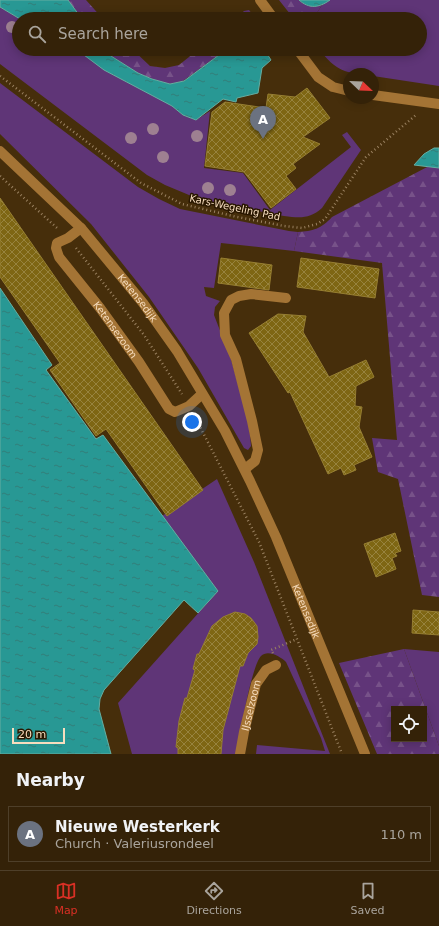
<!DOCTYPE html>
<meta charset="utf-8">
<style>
:root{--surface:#342208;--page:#3f2f16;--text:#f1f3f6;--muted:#a9a49c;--line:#4e3f29;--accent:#d93025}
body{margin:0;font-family:"DejaVu Sans",sans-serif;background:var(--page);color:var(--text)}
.controls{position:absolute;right:12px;bottom:12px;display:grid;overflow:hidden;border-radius:0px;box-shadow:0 2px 10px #0003}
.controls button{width:36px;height:36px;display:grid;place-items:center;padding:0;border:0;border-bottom:1px solid var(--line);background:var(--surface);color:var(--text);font:20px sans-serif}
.compass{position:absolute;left:343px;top:68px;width:36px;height:36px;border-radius:50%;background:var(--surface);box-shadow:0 2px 10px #0003;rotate:113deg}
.scale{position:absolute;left:12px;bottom:10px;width:53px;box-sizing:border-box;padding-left:4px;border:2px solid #f7ddbe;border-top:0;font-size:11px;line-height:14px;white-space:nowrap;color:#f7ddbe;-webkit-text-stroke:3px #291700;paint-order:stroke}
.you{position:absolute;left:192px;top:422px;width:14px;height:14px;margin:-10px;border:3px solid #fff;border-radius:50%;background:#1a73e8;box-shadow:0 0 0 6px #1a73e833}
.badge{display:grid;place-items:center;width:26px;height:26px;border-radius:50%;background:var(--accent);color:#fff;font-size:13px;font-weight:700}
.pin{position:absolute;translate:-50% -33px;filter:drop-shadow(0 1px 2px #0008)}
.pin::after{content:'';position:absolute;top:21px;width:14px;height:12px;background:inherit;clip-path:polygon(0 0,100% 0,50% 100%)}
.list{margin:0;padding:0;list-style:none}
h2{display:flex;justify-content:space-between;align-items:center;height:52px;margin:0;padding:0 16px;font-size:17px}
h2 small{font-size:13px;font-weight:400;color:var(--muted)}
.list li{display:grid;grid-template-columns:26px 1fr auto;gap:12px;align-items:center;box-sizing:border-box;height:56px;margin:0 8px 8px;padding:0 8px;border:1px solid var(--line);border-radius:0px}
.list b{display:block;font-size:15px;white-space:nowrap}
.list p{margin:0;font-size:13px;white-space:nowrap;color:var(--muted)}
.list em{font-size:13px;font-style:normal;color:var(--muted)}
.icon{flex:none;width:22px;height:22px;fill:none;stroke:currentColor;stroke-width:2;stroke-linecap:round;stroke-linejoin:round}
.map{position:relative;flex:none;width:439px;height:754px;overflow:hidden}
.search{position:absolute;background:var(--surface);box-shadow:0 2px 10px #0003;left:12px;right:12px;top:12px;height:44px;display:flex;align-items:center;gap:10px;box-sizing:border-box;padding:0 14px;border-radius:22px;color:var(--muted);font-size:15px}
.sheet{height:116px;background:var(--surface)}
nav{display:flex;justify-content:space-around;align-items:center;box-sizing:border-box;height:56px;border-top:1px solid var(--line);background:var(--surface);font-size:11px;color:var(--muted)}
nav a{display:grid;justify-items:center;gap:2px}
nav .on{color:var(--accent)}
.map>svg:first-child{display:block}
</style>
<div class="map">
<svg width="439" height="754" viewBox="0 0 439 754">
<defs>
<pattern id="forest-firs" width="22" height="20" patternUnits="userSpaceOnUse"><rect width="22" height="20" fill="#5f3577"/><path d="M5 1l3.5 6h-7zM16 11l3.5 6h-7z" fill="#775289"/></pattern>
<pattern id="water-ripples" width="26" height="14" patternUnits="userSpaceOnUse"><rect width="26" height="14" fill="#289894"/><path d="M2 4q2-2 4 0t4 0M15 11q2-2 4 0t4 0" fill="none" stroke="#327e79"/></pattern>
<pattern id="building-cross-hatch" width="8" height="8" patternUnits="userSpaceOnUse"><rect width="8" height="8" fill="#7e6613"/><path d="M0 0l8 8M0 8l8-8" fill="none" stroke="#97833e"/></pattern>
</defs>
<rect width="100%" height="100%" fill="#462e0b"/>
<!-- green -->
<path fill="#5f3577" d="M330,0H439V86L373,76V74C345,74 336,71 319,49H420V19H313L322,5Z
M0,7L20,19H19V49H76L172,106L183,115L196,120L210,111L204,168L243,173L270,210L351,147L342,135L347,132L361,150L322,208C310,219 300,218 284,216L201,200L165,185L147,175L0,64Z
M0,83L138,187L159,199L180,209L289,231L298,232L294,251L221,243L214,288L204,287L206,296L220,301L215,307L214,315L231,359L249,424L251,446L248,450L244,448L198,368L149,297L91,224L0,134Z
M217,479L254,562L330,754H256L257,745L325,751L321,738L286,662C281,657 268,649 261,656C251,667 240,736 236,754H132L118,703L218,591L162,516Z
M404,649L439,652V746Z"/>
<!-- forest -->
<path fill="url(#forest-firs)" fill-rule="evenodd" d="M68,0H86L103,19H82Z
M279,0H299C306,6 313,8 322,5L313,19H294Z
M249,10L256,19H235L244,11Z
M105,49H132L150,66L165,68L179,65L199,49H227L183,81L170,84L152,79L138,73L111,56Z
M429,166L439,168V597L422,595L398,479L378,472L372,438L397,440L382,263L294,251L298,232C313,231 321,229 332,217Z
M404,649L439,746V754H377L339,663ZM394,709H424V739H394Z"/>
<!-- water -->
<path fill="url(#water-ripples)" stroke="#66ada1" d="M0,0H68L82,19H20L0,7Z
M299,0H330C319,8 309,9 299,0Z
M76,49H105L111,56L138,73L152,79L170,84L184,81L227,49H264L271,60L262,68L258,93L237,98L236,102L223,99L196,120L183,115L172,106L104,70Z
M434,148H439V168L414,165L424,154Z
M0,288L52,365L46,370L96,439L103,435L218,591L198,613L184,600L104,690L100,699L99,709L111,754H0Z"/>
<!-- building -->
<path fill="url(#building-cross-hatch)" stroke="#967e31" d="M307,88L330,118L303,137L320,144L293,164L296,168L286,176L296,189L271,208L244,172L205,166L212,112L225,102L266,108L268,94L295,97Z
M0,198L203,490L167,516L106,429L96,436L50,370L60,363L0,277Z
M221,258L272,265L269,290L218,283Z
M301,258L379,269L375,298L297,287Z
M278,314L306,316L303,332L329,377L366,360L374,377L356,386L355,406L362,407L359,427L372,457L354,465L356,470L344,475L341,468L328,474L290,392L288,393L249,333Z
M395,533L401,551L395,553L397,556L392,558L396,569L376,577L364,544Z
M413,610L439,612V635L412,633Z
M235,612L245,614L251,618L257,626L258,637L257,644L248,653L243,666H240L223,730L221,754H178V748L176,747L179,721L185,698H187L195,670L193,669L197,654H199L212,626L223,617Z"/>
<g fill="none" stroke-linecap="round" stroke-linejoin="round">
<!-- path -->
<path stroke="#9b8261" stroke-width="2.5" stroke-dasharray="1 3" stroke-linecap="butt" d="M0,76L141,183L182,204L237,217L284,226L302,228L317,224L325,219L366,157L416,115
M0,176L57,228
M76,248L144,335L182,394
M195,417L259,542L342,754
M273,653L271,650L297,639"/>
<!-- street -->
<g stroke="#a47435" stroke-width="10">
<path d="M260,0L274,19"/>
<path d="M297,49L318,77L333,87L349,91"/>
<path d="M373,95L439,104"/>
<path id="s1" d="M81,228L68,238L57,243L56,248L59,257L100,308L139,362L169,409L175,412L189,406L202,394"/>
<path d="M245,469L255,461L258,450L252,421L236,359L225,335L224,313L231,300L239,296L251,294L286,298"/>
<path id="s2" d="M240,754L244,732L256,684L266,670L276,665"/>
</g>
<!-- secondary -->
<path stroke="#a47435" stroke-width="10" id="s3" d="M0,151L81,228L143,303L177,351L225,431L250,481L276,537L365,754"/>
</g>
<!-- trees -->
<g fill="#9e8091">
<circle cx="12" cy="27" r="6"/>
<circle cx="153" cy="129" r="6"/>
<circle cx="197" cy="136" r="6"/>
<circle cx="131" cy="138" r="6"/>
<circle cx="163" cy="157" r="6"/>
<circle cx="208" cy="188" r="6"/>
<circle cx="230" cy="190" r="6"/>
</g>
<g text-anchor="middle" stroke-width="3" stroke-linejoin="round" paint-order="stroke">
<!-- street labels -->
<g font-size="10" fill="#f7ddbe" stroke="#291700">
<text transform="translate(235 207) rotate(12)" y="4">Kars-Wegeling Pad</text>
<text dy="4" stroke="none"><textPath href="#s3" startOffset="202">Ketensedijk</textPath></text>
<text dy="4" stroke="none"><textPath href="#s1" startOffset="135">Ketensezoom</textPath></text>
<text dy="4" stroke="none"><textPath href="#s3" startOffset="559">Ketensedijk</textPath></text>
<text dy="4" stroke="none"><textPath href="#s2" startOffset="50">IJsselzoom</textPath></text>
</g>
</g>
</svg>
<div class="controls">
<button><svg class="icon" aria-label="locate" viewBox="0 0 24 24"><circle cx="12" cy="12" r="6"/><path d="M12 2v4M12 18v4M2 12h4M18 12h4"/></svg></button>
</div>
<svg class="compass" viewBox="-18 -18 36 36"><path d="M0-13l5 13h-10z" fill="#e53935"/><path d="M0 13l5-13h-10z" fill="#a9a49c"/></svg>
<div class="scale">20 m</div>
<div class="you"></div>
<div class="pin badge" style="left:263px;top:139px;background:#6b7280">A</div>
<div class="search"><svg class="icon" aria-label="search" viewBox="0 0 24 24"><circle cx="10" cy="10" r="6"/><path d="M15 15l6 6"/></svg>Search here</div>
</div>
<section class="sheet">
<h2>Nearby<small></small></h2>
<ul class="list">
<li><span class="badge" style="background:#6b7280">A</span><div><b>Nieuwe Westerkerk</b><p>Church · Valeriusrondeel</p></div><em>110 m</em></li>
</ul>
</section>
<nav>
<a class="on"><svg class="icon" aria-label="map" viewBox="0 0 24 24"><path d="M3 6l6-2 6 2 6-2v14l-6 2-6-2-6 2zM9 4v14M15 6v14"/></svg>Map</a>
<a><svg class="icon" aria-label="directions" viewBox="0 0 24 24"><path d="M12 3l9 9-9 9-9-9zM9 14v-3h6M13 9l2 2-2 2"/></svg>Directions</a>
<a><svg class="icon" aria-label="saved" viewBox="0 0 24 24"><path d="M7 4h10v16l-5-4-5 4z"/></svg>Saved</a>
</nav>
